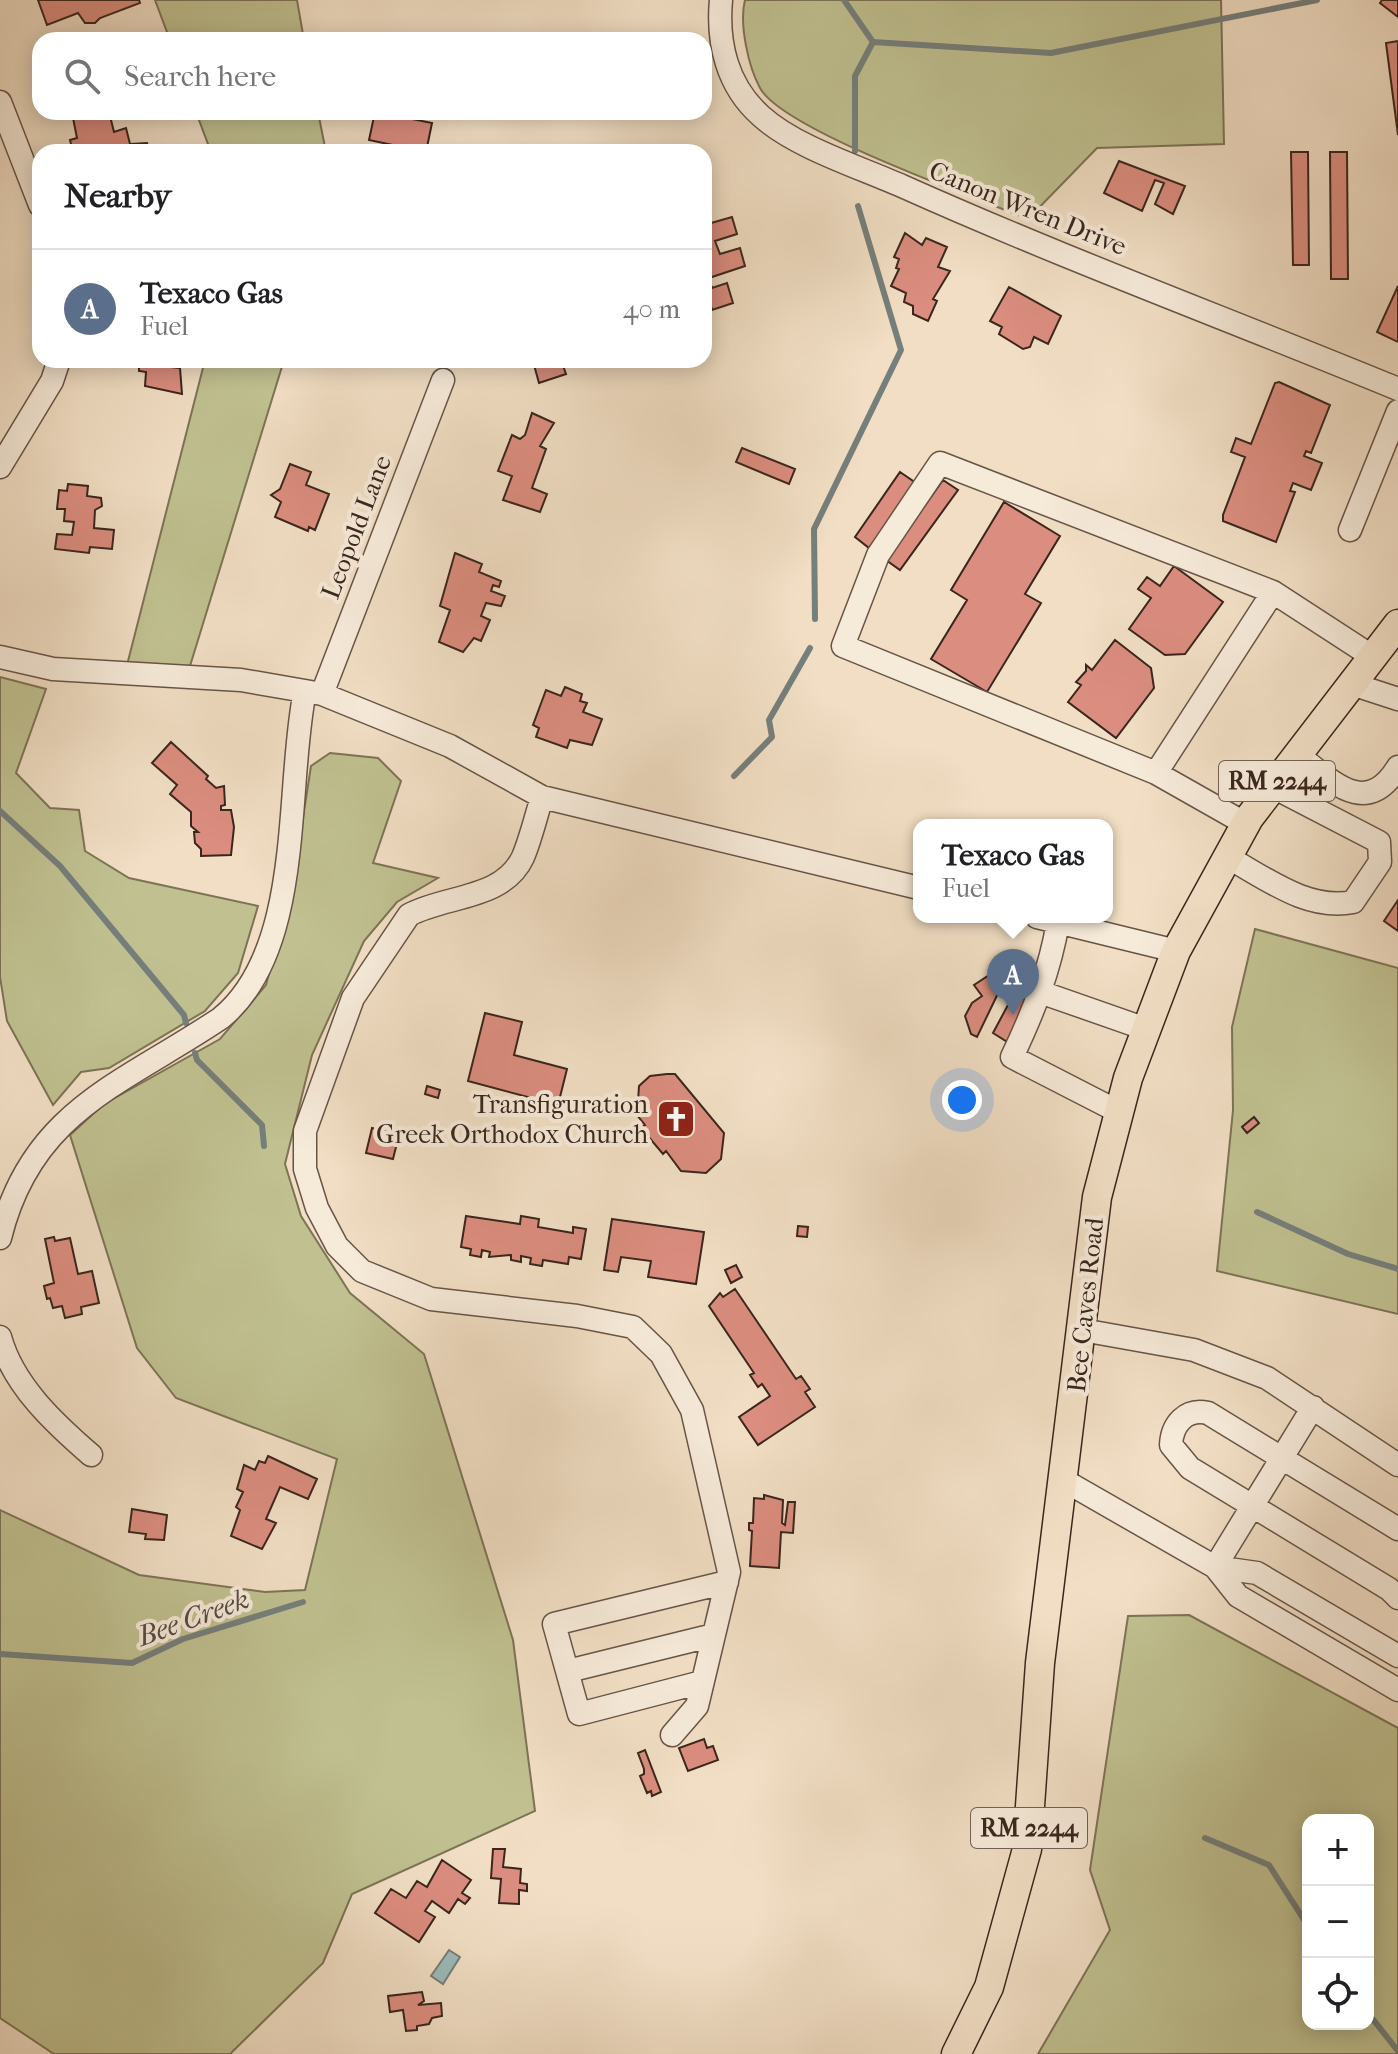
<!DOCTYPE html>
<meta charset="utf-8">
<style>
:root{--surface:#fff;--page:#f6f6f6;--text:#202124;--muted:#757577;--line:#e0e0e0;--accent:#7c3aed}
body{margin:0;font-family:"IM FELL French Canon",serif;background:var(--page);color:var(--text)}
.controls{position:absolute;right:24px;bottom:24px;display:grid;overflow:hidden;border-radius:16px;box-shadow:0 4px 20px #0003}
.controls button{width:72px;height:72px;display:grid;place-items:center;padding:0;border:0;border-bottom:2px solid var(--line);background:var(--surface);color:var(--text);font:40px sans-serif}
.you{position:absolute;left:962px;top:1100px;width:28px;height:28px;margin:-20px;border:6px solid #fff;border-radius:50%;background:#1a73e8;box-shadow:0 0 0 12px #1a73e833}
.badge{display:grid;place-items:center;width:52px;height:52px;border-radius:50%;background:var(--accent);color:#fff;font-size:26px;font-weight:700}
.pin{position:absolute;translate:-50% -66px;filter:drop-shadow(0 2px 4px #0008)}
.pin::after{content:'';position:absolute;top:42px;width:28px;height:24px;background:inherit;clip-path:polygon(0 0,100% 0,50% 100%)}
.popup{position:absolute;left:913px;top:819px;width:200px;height:104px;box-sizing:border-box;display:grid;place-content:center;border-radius:16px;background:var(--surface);filter:drop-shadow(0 2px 6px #0005);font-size:26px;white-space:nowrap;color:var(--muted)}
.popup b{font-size:30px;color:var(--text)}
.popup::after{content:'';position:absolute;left:50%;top:100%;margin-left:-16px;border:16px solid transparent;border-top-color:var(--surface)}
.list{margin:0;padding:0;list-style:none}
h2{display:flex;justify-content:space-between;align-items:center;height:104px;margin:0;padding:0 32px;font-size:34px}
h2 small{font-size:26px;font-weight:400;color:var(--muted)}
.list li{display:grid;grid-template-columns:52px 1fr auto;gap:24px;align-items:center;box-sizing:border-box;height:120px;padding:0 32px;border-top:2px solid var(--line)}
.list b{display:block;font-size:30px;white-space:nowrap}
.list p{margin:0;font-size:26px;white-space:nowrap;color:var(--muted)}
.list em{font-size:26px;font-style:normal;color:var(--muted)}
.icon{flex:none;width:44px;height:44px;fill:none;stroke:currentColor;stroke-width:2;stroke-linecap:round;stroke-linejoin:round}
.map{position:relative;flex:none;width:1398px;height:2054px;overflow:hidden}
.search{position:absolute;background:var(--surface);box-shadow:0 4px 20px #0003;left:32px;top:32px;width:680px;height:88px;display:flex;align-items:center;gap:20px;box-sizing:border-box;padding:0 28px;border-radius:24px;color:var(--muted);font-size:30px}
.panel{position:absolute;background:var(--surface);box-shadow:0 4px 20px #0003;left:32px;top:144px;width:680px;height:224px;border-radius:24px}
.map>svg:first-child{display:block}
</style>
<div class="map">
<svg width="1398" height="2054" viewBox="0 0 1398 2054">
<rect width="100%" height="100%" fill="#f1dec4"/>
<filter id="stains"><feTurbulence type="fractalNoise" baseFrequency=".0025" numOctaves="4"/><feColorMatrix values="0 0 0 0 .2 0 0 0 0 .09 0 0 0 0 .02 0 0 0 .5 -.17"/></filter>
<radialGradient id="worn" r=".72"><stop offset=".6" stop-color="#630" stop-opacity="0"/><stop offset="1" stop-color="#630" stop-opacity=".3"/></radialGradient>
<!-- green -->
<path fill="#c0c090" stroke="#7d7356" stroke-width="2" fill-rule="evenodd" d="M155,0H297L304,40H170Z
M745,0H1221L1224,144L1097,148L1028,219C977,198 783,130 760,88C748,66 739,23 745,0Z
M196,112H318L326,152H211Z
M205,360H284L190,666L127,665Z
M0,677L46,689L16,773L50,808L79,810L85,851L129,878L258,906L238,973L205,1011L109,1068L81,1072L53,1105L7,1021L0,977Z
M330,753L378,758L401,781L373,863L438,878L397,902L364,941L312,1055L285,1164L301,1216L350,1293L424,1354L513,1640L535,1811L352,1894L323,1963L230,2054H54L0,2018V1510L139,1575L265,1592L305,1590L337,1459L176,1398L137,1348L70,1135L104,1104L220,1039L266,985L292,889L311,766Z
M1255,929L1398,968V1314L1217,1271L1233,1110L1232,1027Z
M1189,1615L1398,1728V2054H1038L1110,1930L1090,1870L1128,1616ZM1368,1820V2024H1308V1820Z"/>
<!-- water -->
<path fill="#9cbbba" stroke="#757f7b" stroke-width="2" d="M449,1950L460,1957L443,1984L431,1976Z"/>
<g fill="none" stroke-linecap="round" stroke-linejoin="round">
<!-- stream -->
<path stroke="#757f7b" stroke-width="6" d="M844,0L873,42L855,76V151
M873,42L1051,53L1317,0
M815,619L814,529L901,350L858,206
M734,776L772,737L769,720L810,648
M0,811L60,866L184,1015L186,1023
M195,1053L197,1060L262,1125L264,1146
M1257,1212L1348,1254L1398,1269
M0,1654L132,1663L183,1639L303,1602
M1205,1838L1269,1865L1308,1926
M1368,2013L1398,2051"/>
</g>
<!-- building -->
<path fill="#db8d7f" stroke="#3a261d" stroke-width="2" d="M38,0H139L140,3L100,18L95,23H85L78,13L47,25Z
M1382,0H1398V17L1380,3Z
M1398,41V135L1386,43Z
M80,112H109L114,132L126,128L130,144L147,143L149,152H73L70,140L77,138L73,118L81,116Z
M375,112H413L412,119L432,123L426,152L369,140Z
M1291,152H1308L1309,265H1293Z
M1330,152H1347L1348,279H1331Z
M1119,161L1185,186L1173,214L1155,204L1164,183L1155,180L1142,211L1104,193Z
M732,217L737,234L715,241L720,254L740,248L745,266L709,278L712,288L727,283L733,303L712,310L704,277V225Z
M905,233L922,245L926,238L947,247L938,267L950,271L933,299L937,301L928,321L913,314V306L904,302L906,293L891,286L899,269L896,268L899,259L894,257Z
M1398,286V342L1377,332Z
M1009,287L1061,316L1048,344L1034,337L1030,347L1023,349L999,334L1002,327L990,321Z
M125,360H161V366L180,368L182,394L145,386L146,372L139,371V366Z
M539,360H561L566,374L539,383L534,365L540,363Z
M1279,382L1330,405L1311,453L1306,451L1304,456L1322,463L1311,490L1293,483L1290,491L1295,492L1276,542L1223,521V515L1245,457L1231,452L1236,438L1251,444L1275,383Z
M532,413L554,423L540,446L546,449L532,488L547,494L540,512L503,500L512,476L498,471L512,435L520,439L525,435Z
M742,448L795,469L789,484L736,462Z
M290,464L311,472L306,485L329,494L315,530L309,527L308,531L275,517L281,502L271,495L280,489Z
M900,472L916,483L869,548L855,537Z
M943,480L958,490L900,570L886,560Z
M68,484L88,486L87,496L101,498L102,506L95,510L94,528L114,530L112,549L90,547L89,553L55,549L57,534L72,535L74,522L64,521L65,509H57L59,490L67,491Z
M1004,502L1060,536L1025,594L1041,603L987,692L931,659L967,600L951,590Z
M455,553L482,564L479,572L501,581L499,587L493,585L491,591L505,596L501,606L486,603L481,616L490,620L481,641L474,638L463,652L439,642L450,610L440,606Z
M1174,566L1223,602L1185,654L1165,655L1129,629L1151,598L1138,589L1147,577L1160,586Z
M1115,640L1151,668L1154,688L1116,738L1068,702L1081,685L1076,682L1086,671V665L1092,670Z
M565,687L582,694L580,701L587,703L583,712L602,719L592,745L570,740L567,748L536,737L539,728L533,725L546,690L561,696Z
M171,742L208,776L206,779L216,788L224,786L225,805L221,806V810H231L234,827L231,855L201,856V849L195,843L194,832H198L191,826V812L170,794L177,785L152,763Z
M1398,900V931L1384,921Z
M997,970L1004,981L977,1037L971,1034L965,1016L972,1003L982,996L974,985Z
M1017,988L1033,997L1009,1043L993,1033Z
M485,1013L522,1022L514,1055L567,1069L558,1105L468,1081Z
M667,1074H675L724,1133L721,1159L706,1173L681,1171L666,1151L663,1154L641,1128L645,1125L637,1115L645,1108L638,1101L639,1086L650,1076Z
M427,1086L440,1090L438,1098L425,1094Z
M1254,1117L1259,1123L1247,1133L1242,1127Z
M372,1128L399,1135L393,1159L366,1153Z
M466,1216L520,1224L521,1216L539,1219L538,1227L573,1233V1227L586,1229L581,1259L569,1257L568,1264L543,1260L542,1266L530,1264L531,1258L521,1256V1262L511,1260V1255L489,1257L490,1252L482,1250L481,1257L470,1255L471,1249L461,1247Z
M612,1219L704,1232L696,1284L648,1277L651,1261L621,1257L618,1272L604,1270Z
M798,1226L808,1227L807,1237L797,1236Z
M54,1237L55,1241L70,1238L78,1274L92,1271L99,1303L81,1307L82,1314L65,1318L62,1306L53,1308L50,1298L47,1299L44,1286L54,1283L45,1239Z
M736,1265L742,1277L731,1283L725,1270Z
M735,1289L796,1379L801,1376L810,1389L805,1392L815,1407L758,1445L739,1417L770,1396L762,1384L758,1387L750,1375L754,1373L709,1306L720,1293L723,1297Z
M268,1456L317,1479L308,1499L280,1487L266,1519L276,1523L262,1549L231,1536L240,1510L236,1507L243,1492L237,1489L244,1465L255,1470L259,1461L265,1463Z
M764,1495L783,1500L782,1523L785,1525L788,1502H795L793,1533L781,1532L779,1568L750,1566L752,1531L749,1530V1523H753L754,1498L764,1499Z
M132,1509L167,1515L164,1540L145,1539L146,1534L129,1532Z
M704,1739L707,1748L713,1746L718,1760L688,1771L679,1748Z
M645,1750L661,1792L652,1796L651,1791L647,1793L640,1776L644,1774V1769L638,1753Z
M493,1849H505L503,1867L521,1869L520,1883L527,1884V1891L519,1890V1904L499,1903L501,1879L491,1878Z
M442,1860L471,1880L462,1893L470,1898L465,1904L458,1899L449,1913L432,1901L425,1911L435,1917L419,1942L375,1913L391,1889L406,1898L417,1881L427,1887Z
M422,1992L424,2001L418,2005L441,2003L442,2016L432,2018L429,2024L417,2026V2030L406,2031L403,2010L390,2012L388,1996Z"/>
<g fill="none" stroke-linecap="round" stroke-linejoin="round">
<defs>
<path id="minor" d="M721,0C717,43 727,86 761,116C795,147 859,167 902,186C1065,259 1233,321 1398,389
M0,102L40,205
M0,467L52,381L59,360
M1350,530L1398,411
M1273,592L940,463L878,555L843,646L1156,773L1273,592L1373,657
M0,657L53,669L241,680L322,694L450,746L542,797L919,888
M1352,684L1398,699
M322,694L443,380
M1298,755C1332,781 1366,819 1398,767
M1156,773L1246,824
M542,797C536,816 531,838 523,857C503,900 446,895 409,915L353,998L305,1131V1169L317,1208L337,1246L362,1271L431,1299L577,1316L633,1327L661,1354L692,1410L729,1572L697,1706L672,1735
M1227,857C1266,878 1307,911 1353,902L1380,862L1379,842L1273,787
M1037,917L1176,951
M1058,922C1050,970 1033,1013 1012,1057L1119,1112
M1040,992L1146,1029
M0,1238C31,1110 125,1083 221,1018C305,949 285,787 305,691
M1082,1330L1194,1350L1267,1378L1398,1465
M0,1337C13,1385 54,1423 91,1455
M1065,1481L1215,1567L1238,1596L1398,1690
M1398,1529L1208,1413C1186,1408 1172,1424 1171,1445L1190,1468L1389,1589L1398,1598
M1215,1567L1257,1573L1398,1656
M1215,1567L1313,1407
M568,1671L714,1635
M702,1682L579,1714L554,1624L727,1582"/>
<path id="major" d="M956,2054L989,1987L1027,1849L1040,1663L1097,1197L1128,1078L1176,951L1249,818L1398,624"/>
</defs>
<!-- minor casing -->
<use href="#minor" stroke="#685447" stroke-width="25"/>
<!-- major casing -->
<use href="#major" stroke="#3a261d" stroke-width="31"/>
<!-- minor -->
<use href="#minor" stroke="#f6ead9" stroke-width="22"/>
<!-- major -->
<use href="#major" stroke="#f1dec4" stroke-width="28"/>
</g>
<!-- icons -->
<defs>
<symbol id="church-square" viewBox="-11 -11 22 22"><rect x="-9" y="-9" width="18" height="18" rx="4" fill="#8f2418" stroke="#f6ead9"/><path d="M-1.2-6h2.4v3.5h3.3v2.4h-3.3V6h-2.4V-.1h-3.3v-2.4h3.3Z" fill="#fff"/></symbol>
</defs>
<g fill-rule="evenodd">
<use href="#church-square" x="654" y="1097" width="44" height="44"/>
</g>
<g text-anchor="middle" stroke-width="8" stroke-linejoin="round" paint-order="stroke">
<!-- shield labels -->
<g fill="#f6ead9" stroke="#726155" stroke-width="2">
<rect x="1219" y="761" width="116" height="40" rx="6"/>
<rect x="971" y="1808" width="116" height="40" rx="6"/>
</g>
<g font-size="24" font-weight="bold" fill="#3a261d">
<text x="1277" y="789">RM 2244</text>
<text x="1029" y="1836">RM 2244</text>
</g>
<!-- street labels -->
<g font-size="26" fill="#3a261d" stroke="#f6ead9">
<text transform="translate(1028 208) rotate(22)" y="9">Canon Wren Drive</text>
<text transform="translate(356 527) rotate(-69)" y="9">Leopold Lane</text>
<text transform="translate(1085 1305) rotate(-84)" y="9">Bee Caves Road</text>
</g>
<!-- poi labels -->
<g font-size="26" fill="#3a261d" stroke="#f6ead9" text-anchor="end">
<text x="648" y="1113">Transfiguration<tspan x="648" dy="30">Greek Orthodox Church</tspan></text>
</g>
<!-- water labels -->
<g font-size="28" font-style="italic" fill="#524b44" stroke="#f6ead9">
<text transform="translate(193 1617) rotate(-20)" y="10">Bee Creek</text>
</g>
</g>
<rect width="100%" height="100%" filter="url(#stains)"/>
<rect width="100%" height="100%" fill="url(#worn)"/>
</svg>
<div class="controls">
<button>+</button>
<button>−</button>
<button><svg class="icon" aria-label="locate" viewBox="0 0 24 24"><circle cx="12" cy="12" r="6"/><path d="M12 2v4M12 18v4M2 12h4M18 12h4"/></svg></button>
</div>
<div class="you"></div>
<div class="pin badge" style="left:1013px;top:1015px;background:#5c6f8a">A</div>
<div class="popup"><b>Texaco Gas</b>Fuel</div>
<div class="search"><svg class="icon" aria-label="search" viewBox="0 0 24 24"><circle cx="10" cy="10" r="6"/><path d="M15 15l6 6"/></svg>Search here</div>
<section class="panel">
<h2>Nearby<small></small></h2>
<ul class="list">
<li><span class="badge" style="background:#5c6f8a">A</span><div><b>Texaco Gas</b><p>Fuel</p></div><em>40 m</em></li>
</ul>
</section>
</div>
